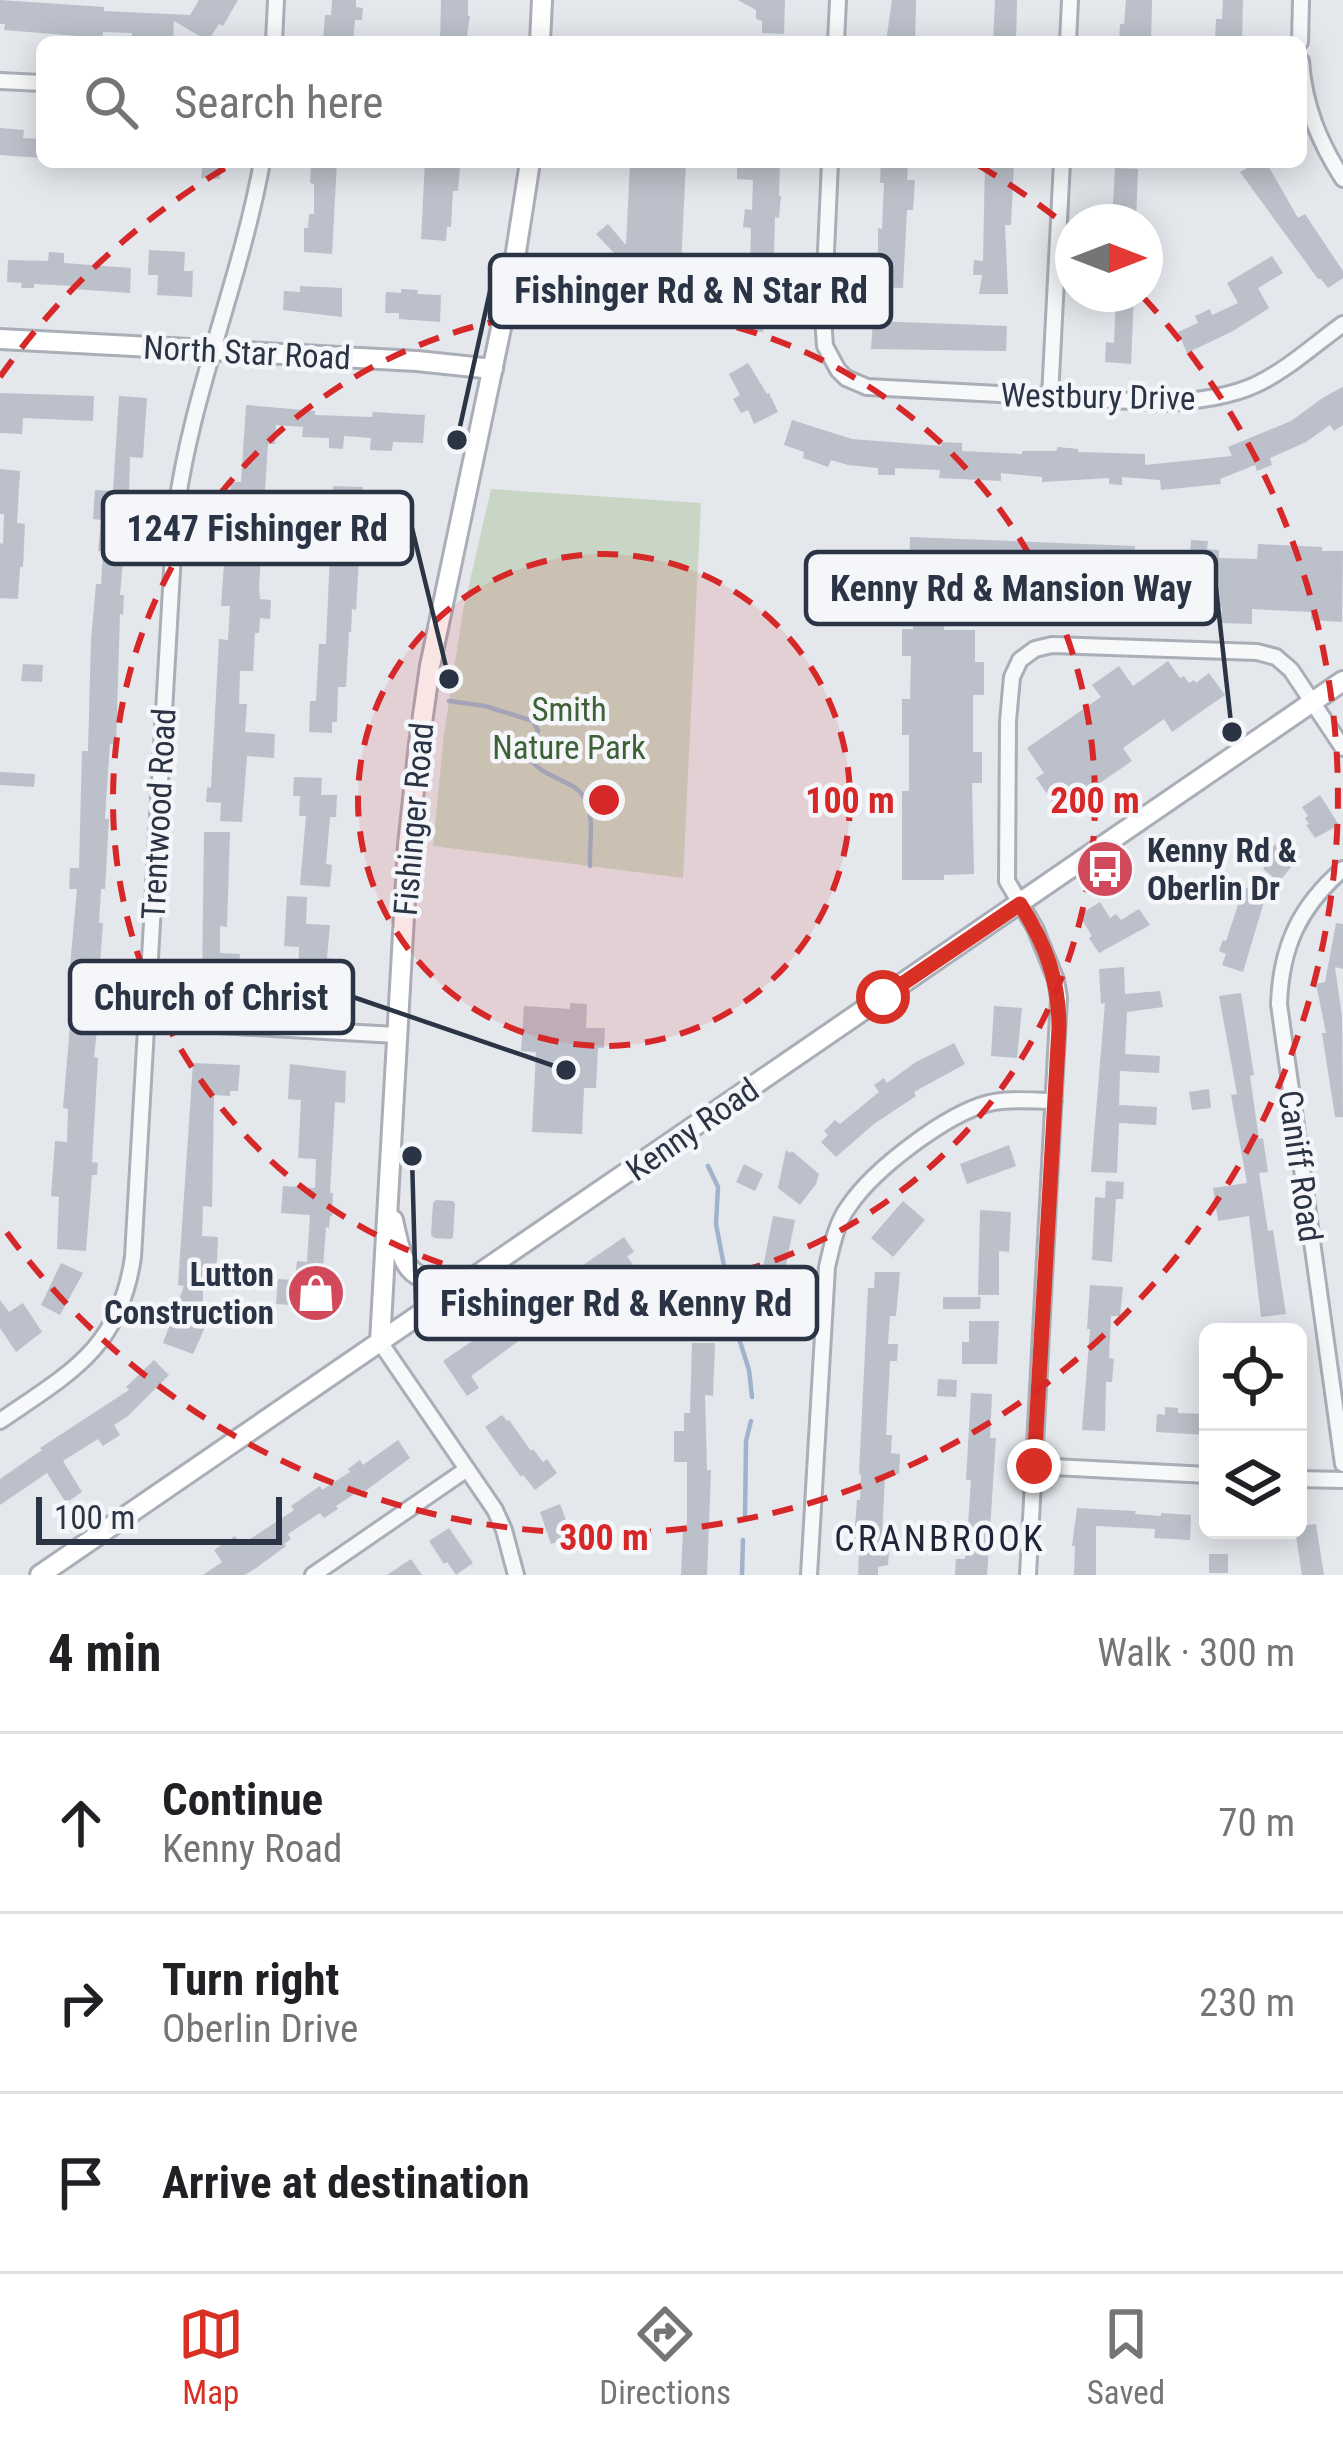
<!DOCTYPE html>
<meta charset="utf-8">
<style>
:root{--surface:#fff;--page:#f6f6f6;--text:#202124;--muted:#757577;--line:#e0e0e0;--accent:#d93025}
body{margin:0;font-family:"Roboto Condensed",sans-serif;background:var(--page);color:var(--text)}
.controls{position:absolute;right:36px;bottom:36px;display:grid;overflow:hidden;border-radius:18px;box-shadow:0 6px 30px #0003}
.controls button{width:108px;height:108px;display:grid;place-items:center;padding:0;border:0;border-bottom:3px solid var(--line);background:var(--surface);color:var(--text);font:60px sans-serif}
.compass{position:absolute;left:1055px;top:204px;width:108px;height:108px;border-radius:50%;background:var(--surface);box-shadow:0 6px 30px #0003;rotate:90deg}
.scale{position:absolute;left:36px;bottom:30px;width:246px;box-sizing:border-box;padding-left:12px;border:6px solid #2b3445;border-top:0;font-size:33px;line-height:42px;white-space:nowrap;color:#2b3445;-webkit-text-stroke:9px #f4f6f9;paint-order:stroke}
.stop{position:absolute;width:36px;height:36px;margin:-27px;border:9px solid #d93025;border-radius:50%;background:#fff}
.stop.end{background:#d93025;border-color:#fff;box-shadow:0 3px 12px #0008}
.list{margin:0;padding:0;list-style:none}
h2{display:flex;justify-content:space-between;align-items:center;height:156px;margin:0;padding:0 48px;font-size:51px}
h2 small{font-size:39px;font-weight:400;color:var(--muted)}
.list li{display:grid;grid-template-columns:78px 1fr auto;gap:36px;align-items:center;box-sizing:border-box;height:180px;padding:0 48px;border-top:3px solid var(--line)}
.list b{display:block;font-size:45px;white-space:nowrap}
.list p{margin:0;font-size:39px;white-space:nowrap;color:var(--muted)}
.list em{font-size:39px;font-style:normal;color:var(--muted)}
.icon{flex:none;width:66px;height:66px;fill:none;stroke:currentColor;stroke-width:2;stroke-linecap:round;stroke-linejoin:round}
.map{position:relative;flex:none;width:1343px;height:1575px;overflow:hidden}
.search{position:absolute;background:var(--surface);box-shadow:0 6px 30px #0003;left:36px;right:36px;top:36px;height:132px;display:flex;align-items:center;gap:30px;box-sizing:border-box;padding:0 42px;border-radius:18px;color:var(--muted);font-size:45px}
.sheet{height:696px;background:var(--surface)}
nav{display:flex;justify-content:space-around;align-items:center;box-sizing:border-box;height:168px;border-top:3px solid var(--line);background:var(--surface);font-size:33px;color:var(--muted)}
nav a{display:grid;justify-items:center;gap:6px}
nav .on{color:var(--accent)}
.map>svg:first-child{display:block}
</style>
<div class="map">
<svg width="1343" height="1575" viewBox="0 0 1343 1575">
<rect width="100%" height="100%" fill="#e4e7ec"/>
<!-- green -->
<path fill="#c9d6c5" d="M491,489L701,503L683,878L433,846L444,734L463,611Z"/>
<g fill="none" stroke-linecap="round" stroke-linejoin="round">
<!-- stream -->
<path stroke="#9fb4cc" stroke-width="4.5" d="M449,701L485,706L533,721L538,731L527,753C539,780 575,778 585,799C595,819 589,845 590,866
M708,1166L718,1187L716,1224L736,1329L749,1370L752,1397
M745,1517L746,1441L751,1421
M742,1575L743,1540"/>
</g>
<!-- building -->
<path fill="#bbc0ca" d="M0,0L104,7V11L190,15L199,0H238L223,26L219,24L208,41L174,21L173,42H144V37H132V33L103,32L102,38L4,30L5,24H0Z
M332,0H356V7L363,8L362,20H355L353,40L323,39L325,15H331Z
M441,0H468V16H470L466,42H440Z
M738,0H785L784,34L762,33V21L756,19V10Z
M892,0H916L915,42H886Z
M995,0H1017L1016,42H993Z
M1126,0H1152L1151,42H1119L1120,24H1124Z
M1223,0H1243L1242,42H1215L1216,19H1222Z
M0,128L24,130L23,138L42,139V158L0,155Z
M203,162H221L220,179L201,178Z
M337,162L332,254L304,252V228H308L309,214H314V184L310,183L311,163Z
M425,162H450V167L460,168L458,191H453L451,227H447L446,241L421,239Z
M644,162H686L678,328L620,325L616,330L590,302L578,301L579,286L615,254L596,234L608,224L626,245L630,163Z
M737,162L780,163L779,196H781L779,218L775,217L773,293H766L763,332L739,331V315L729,314L730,300L740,301L741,270L750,271L751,228L743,227L745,209L752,210L753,180L737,179Z
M881,162H908L907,180H915L913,210H907L903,288L878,287V228L882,229L884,183H880Z
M985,162L1014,164L1011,225H1005L1008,294H979L982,275H973L974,260L983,261Z
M1258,162H1266L1298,218L1305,214L1343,271V278L1328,288L1321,279H1318L1240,172Z
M1115,168L1138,169L1136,222H1112Z
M149,250L185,252L184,271H193L192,297L157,295L158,275H148Z
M49,252L64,253V263L131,268L130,293L74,289V286L34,284V288H21L22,283L7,282L8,260L48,261Z
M1272,256L1283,273L1258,288L1269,308L1233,331L1187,353L1178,332L1198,323L1195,316L1210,309L1212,315L1238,303L1227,283Z
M300,286L342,288V317L283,310L284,291L300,292Z
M401,289L418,290L417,294L441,295L440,322L399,319V313H385L386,292L401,293Z
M1116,294H1134L1131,364L1105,362L1106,342L1114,343Z
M873,321L1007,326L1006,351L871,349Z
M748,363L767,394L769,393L778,412L754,424L748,410L741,413L733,399L740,395L729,374Z
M1343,387V425L1334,431L1330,425L1306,442L1270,458L1272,465L1257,471L1255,465L1220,479L1221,484L1161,490L1160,480L1122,477V485L1109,484V478L1042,482V477L1001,473V481L939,478L940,470L895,468V475H878V468L848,465L831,460L828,467L803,458L804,452L784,445L792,420L852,439L941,446V442L962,443V451L1022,454V451H1056L1058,447L1078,449V452L1145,454V465L1232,456L1228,447L1291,421L1324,397Z
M0,393L94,396L93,421L23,418L22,434L0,433Z
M119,396L147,398L143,458L130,457L129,494H121L119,534H125L120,595H124L123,615L120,614L116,745L110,744L106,802L105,819H109L105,889H101L99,923H103L97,1004H100L94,1057L98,1058L92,1162L98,1163L97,1175H92L86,1251L57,1249L59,1197L51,1196L55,1141L67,1142L68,1109L63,1108L75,966H70L77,889H69L70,868H79L82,751H88L91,640L96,584H101L103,551H98L101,520L93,519L95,490L113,491Z
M246,405L315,411V415L372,417L373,412L425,415L423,443L393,442L392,451L370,450L371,438L344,436L343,449L329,448V438L302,437L303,427L276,425L275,444H268L259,587L260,599L271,600L270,619L260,618L259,633H255L253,671H240L239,704H247L245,732L275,734L274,758L247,756L242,822L220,821L221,803L206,802L207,787L211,788L219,639L228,640L230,606H221L226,535L241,536L243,505H230L231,482H241Z
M0,469L20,471L17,523L25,524L23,567H20L18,599L0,598V543L3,544L4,514H0Z
M333,486L363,487L362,504H357L356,540H360L356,610L352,609L351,632H349L346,687H338L337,722H332V733L309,732L310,701H316L319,644H326Z
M910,537L1135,546V551L1190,554L1191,540L1208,541L1207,549L1219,550V558L1257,559L1258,544L1322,547V551H1343L1342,622L1311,620V612L1252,609V624L1221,623L1222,607L1190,605H1184L1183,624L1151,622L1152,613L1124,611V622L1092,620L1093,609L1035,607V616L1003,615V604L945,602L944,630H975V662H984V695H973V752H982V783H972L974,874L944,875V880H902V791H909V735H902V699H910L911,656H902V629H913L915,582H909Z
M1168,661L1180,678L1184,676L1189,683L1194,680L1196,683L1209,673L1225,695L1172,732L1164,719L1123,748L1132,761L1059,811L1036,778L1044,773L1027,748L1101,697L1092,685L1119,666L1133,686Z
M23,664L43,665L42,682L21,681Z
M0,772L35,774L34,787L0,785Z
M294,777L322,778L321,795H337L336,817H330L326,864L332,865L330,887L300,885L306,816H299L300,796H293Z
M1320,795L1339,825L1315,838L1306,825L1309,824L1305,818L1308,816L1302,807Z
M204,832H230L227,927L220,926V953L240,954L239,965L262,967V985H202Z
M1264,837L1274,846L1280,839L1300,856L1279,882L1263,869L1267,863L1253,851Z
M1244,887L1266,895L1243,972L1222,965L1226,954L1219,951L1223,940L1226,941Z
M287,896L307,897L306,924L330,925L327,958L350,962L349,982L319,981V993L298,992L299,947L284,946Z
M1100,902L1110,918L1116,914L1121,920L1139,909L1150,925L1099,953L1089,938L1092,936L1079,915Z
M1336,923L1343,924V969L1335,967L1342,1016L1343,1117H1335L1322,1033H1326L1316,984L1325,982Z
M1124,967L1125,994L1160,991L1163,1007L1127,1012L1125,1054L1160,1056L1159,1073L1120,1071L1119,1105L1157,1107L1156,1125L1119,1123L1117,1173L1091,1172L1105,1003L1101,1004L1099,969Z
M1241,993L1254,1075L1250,1076L1259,1139L1263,1138L1268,1172L1259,1173L1268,1231L1273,1230L1286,1314L1261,1317L1249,1216L1218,1221L1213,1188L1247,1183L1231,1095L1237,1094L1219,996Z
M570,1003L587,1004L586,1028H605L604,1048H598L596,1088H584L582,1134L532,1132L536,1052L521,1051L524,1006L570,1009Z
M994,1006L1022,1008L1017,1058L991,1056Z
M954,1043L965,1064L914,1092L916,1096L874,1124L836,1157L821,1142L828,1135L824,1131L835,1120L840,1124L879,1092L874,1085L884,1078L887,1083L916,1062Z
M193,1063L240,1065L238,1091H230V1096L214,1095L212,1207L203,1206L202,1236L218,1237L217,1260L213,1286L203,1285V1308L212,1312L193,1354L163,1343L184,1286L178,1285Z
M290,1064L346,1071L345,1103L335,1102L330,1193H333L332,1216H330L329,1228L326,1227L323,1268H330L326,1316L306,1315L307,1306L276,1304L278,1279L295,1280L297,1261L307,1262L310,1215L281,1213L283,1186L315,1188L316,1159L298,1158L301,1100L288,1099Z
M1209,1089L1211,1108L1192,1110L1189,1092Z
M1009,1145L1016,1166L967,1184L960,1164Z
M786,1150L790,1153L792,1151L819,1174L816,1184L800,1205L778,1188Z
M744,1164L763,1174L755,1191L736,1182Z
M1106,1181L1124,1182L1123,1199H1116L1112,1262L1092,1260L1095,1197L1105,1198Z
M436,1200L453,1201L455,1204L453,1237L451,1239L434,1238L431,1235L433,1203Z
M903,1201L925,1220L893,1257L871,1238Z
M980,1210L1011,1212L1009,1252L999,1251V1295H978Z
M773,1216L795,1220L783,1280L793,1281L792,1300L787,1299L785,1326L763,1324L762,1294L755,1293L756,1277L761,1278Z
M624,1237L634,1252L627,1256L637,1271L605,1293L609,1299L591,1311L583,1298L519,1338L520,1340L471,1376L479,1388L467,1396L443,1361Z
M61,1263L83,1273L60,1315L41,1305Z
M875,1272H900L896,1316H890L888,1344H898L897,1361H890L886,1435H892L891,1453L900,1454L899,1474L885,1476L882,1535L890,1536L888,1565L878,1567V1575H858L859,1552L853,1551L857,1500H860L861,1475L859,1474L868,1288H874Z
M1090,1285L1123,1287L1120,1316H1111L1109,1358L1114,1359L1112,1382H1106L1105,1431L1082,1430L1090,1329H1087Z
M943,1297H981L980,1309H943Z
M0,1300L9,1312L23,1303L42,1332L16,1352L0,1328Z
M969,1321H999L997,1364H962V1342H969Z
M692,1343H715L713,1396L705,1395L707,1470H711L707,1575H681L683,1530H687V1462H674V1431H684V1413H690Z
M154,1360L169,1375L128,1416L114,1425L120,1435L103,1446L98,1439L63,1461L82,1492L66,1503L47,1473L0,1505V1479L42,1450L40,1448L129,1390L126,1387Z
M938,1379L957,1380L956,1397L937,1396Z
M971,1393L992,1394L990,1438H996L987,1575H955L956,1559H965L967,1541L971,1480H966Z
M1165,1407L1178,1408V1413L1208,1414V1435L1156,1432L1157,1414L1165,1415Z
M502,1415L507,1421L509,1420L531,1451L533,1449L543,1462L547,1459L557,1473L535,1490L523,1475L521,1477L485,1427Z
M398,1440L410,1458L364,1492L362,1489L336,1506L338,1509L324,1518L320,1513L288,1534L291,1539L284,1544L286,1546L256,1568L245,1575H203L222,1562L214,1550L235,1536L241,1545L294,1510L291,1506L320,1486L322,1490L350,1472L348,1469L360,1460L363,1465Z
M560,1504L572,1536L551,1544L540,1512Z
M1077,1508L1136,1511L1135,1514L1161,1516V1513L1191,1515L1190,1540L1154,1538L1155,1529L1096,1526V1575H1074L1075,1546H1072Z
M1316,1524L1324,1575H1302L1295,1530H1298V1526Z
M449,1528L473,1563L456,1575L447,1562L444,1564L429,1541Z
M1209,1554H1228V1573H1209Z
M411,1559L422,1575H387Z"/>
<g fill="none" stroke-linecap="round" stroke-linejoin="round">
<defs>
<path id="street" d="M274,42L276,0
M836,42L838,0
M1068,42L1070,0
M1300,42L1301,0
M1301,61C1304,105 1319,142 1343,179
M0,81L42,83
M830,162L823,318L825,346L838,370L846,378L867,387L1170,403C1198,400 1229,397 1255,385C1286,371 1315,344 1343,324
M1050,397L1062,162
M1343,869C1299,907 1281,947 1279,1004L1343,1464
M147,1021L396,1035
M380,1342L495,1510L504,1530L516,1575
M0,1421C70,1373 120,1348 133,1257L175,518C190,396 240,283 262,162
M1034,1466L1208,1475
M1298,1479L1343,1480
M313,1575L467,1469
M809,1575L827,1267C832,1246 836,1223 849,1206C874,1169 946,1114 989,1103C1010,1098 1033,1101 1054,1101
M1028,1575L1059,998L1056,980L1035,928L1007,881L1008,721L1012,677L1020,660L1035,649L1052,645L1257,652L1276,657L1291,670L1343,748"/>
<path id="secondary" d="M540,42L542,0
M0,339L417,361L493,369
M393,1220C405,1277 410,1281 468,1282
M380,1342L408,845L419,744L430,666L513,271L530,162
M40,1575L1343,681"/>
</defs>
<!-- street casing -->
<use href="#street" stroke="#a9aeb7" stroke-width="20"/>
<!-- secondary casing -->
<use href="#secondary" stroke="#a9aeb7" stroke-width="24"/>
<!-- street -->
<use href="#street" stroke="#f7f8fa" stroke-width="14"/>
<!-- secondary -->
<use href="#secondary" stroke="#fff" stroke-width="18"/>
</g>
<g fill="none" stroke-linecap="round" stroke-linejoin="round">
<!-- route -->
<path stroke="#d93025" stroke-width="15" d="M883,997L1020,904C1046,945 1059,980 1059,1028L1034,1466"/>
</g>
<!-- distance rings -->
<circle cx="604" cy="800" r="246" fill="#d62828" fill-opacity=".12"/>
<g fill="none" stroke="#d62828" stroke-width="6" stroke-dasharray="21 15">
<circle cx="604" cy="800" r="246"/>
<circle cx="604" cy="800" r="491"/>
<path d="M0 377A737 737 0 0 1 230 165M978 165A737 737 0 0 1 1073 231M1143 297A737 737 0 1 1 0 1223"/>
</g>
<!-- icons -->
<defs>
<symbol id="bus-disc" viewBox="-11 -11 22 22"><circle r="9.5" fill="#d1495b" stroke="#f4f6f9"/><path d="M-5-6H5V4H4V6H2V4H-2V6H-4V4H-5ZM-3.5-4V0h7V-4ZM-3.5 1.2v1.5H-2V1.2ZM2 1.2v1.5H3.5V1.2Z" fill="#fff"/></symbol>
<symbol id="shop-disc" viewBox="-11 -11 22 22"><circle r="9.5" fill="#d1495b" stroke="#f4f6f9"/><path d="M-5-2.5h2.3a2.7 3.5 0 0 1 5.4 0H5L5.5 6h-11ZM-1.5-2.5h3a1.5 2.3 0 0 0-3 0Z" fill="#fff"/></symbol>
</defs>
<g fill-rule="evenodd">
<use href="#bus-disc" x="1072" y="836" width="66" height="66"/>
<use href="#shop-disc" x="283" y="1260" width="66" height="66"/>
</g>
<g text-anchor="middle" stroke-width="9" stroke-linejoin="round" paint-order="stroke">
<!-- street labels -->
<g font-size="33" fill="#2b3445" stroke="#f4f6f9">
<text transform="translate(247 352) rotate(3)" y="12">North Star Road</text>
<text transform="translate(1098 396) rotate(1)" y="12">Westbury Drive</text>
<text transform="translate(158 814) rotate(-87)" y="12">Trentwood Road</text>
<text transform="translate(413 819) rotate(-85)" y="12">Fishinger Road</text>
<text transform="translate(692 1129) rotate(-35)" y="12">Kenny Road</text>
<text transform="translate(1301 1166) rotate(82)" y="12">Caniff Road</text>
</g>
<!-- park labels -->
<g font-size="33" fill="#3f6138" stroke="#f4f6f9">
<text x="569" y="721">Smith<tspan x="569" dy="38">Nature Park</tspan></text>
</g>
<!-- poi labels -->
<g font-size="33" font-weight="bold" fill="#2b3445" stroke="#f4f6f9" text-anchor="start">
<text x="1147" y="862">Kenny Rd &amp;<tspan x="1147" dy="38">Oberlin Dr</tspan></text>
<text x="274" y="1286" text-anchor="end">Lutton<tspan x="274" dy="38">Construction</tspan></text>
</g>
<!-- neighbourhood labels -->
<g font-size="36" letter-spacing="3" fill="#1d2536" stroke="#f4f6f9">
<text x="940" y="1551">CRANBROOK</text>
</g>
</g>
<circle cx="604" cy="800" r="18" fill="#d62828" stroke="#f4f6f9" stroke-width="6"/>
<g font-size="36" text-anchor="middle" font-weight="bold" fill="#d62828" stroke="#f4f6f9" stroke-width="9" stroke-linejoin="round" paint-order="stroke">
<text x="850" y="813">100 m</text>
<text x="1095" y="813">200 m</text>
<text x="604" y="1550">300 m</text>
</g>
<!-- callouts -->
<path fill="none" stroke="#2b3445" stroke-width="4.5" d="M457 440L490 291M449 679L412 528M1232 732L1216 588M566 1070L353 997M412 1156L416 1303"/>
<g fill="#2b3445" stroke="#f4f6f9" stroke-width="4.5">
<circle cx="457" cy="440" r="12"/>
<circle cx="449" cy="679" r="12"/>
<circle cx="1232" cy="732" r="12"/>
<circle cx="566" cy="1070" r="12"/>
<circle cx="412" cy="1156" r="12"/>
</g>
<g fill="#f4f6f9" stroke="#2b3445" stroke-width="4.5">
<rect x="490" y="255" width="401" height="72" rx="12"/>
<rect x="103" y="492" width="309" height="72" rx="12"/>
<rect x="806" y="552" width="410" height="72" rx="12"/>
<rect x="70" y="961" width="283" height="72" rx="12"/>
<rect x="416" y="1267" width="401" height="72" rx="12"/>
</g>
<g font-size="36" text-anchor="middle" font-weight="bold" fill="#2b3445">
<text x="691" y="303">Fishinger Rd &amp; N Star Rd</text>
<text x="257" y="541">1247 Fishinger Rd</text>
<text x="1011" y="601">Kenny Rd &amp; Mansion Way</text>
<text x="211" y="1010">Church of Christ</text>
<text x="616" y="1316">Fishinger Rd &amp; Kenny Rd</text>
</g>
</svg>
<div class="controls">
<button><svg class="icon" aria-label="locate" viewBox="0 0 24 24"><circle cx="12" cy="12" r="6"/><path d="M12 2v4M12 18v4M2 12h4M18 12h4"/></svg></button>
<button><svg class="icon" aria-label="layers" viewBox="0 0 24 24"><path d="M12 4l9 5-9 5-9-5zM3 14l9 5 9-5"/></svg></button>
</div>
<svg class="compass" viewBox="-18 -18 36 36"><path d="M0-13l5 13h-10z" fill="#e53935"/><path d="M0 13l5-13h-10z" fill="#757577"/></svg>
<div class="scale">100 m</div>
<div class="stop" style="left:883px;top:997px"></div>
<div class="stop end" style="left:1034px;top:1466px"></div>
<div class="search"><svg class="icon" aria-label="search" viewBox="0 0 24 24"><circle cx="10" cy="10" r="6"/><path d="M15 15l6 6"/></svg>Search here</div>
</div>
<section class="sheet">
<h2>4 min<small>Walk · 300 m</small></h2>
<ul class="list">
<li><svg class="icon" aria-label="ahead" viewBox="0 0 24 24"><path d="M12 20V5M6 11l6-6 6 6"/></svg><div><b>Continue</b><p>Kenny Road</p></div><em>70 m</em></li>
<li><svg class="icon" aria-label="right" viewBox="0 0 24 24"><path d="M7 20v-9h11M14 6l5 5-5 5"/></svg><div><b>Turn right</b><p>Oberlin Drive</p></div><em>230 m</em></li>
<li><svg class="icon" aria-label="arrive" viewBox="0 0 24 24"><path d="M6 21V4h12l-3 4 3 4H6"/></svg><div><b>Arrive at destination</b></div></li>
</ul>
</section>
<nav>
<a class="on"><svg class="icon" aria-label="map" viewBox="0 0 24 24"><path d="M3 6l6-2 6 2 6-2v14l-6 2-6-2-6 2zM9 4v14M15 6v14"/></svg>Map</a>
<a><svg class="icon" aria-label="directions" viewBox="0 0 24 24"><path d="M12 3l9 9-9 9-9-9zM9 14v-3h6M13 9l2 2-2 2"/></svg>Directions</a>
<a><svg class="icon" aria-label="saved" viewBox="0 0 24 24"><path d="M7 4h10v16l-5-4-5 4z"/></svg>Saved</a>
</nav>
